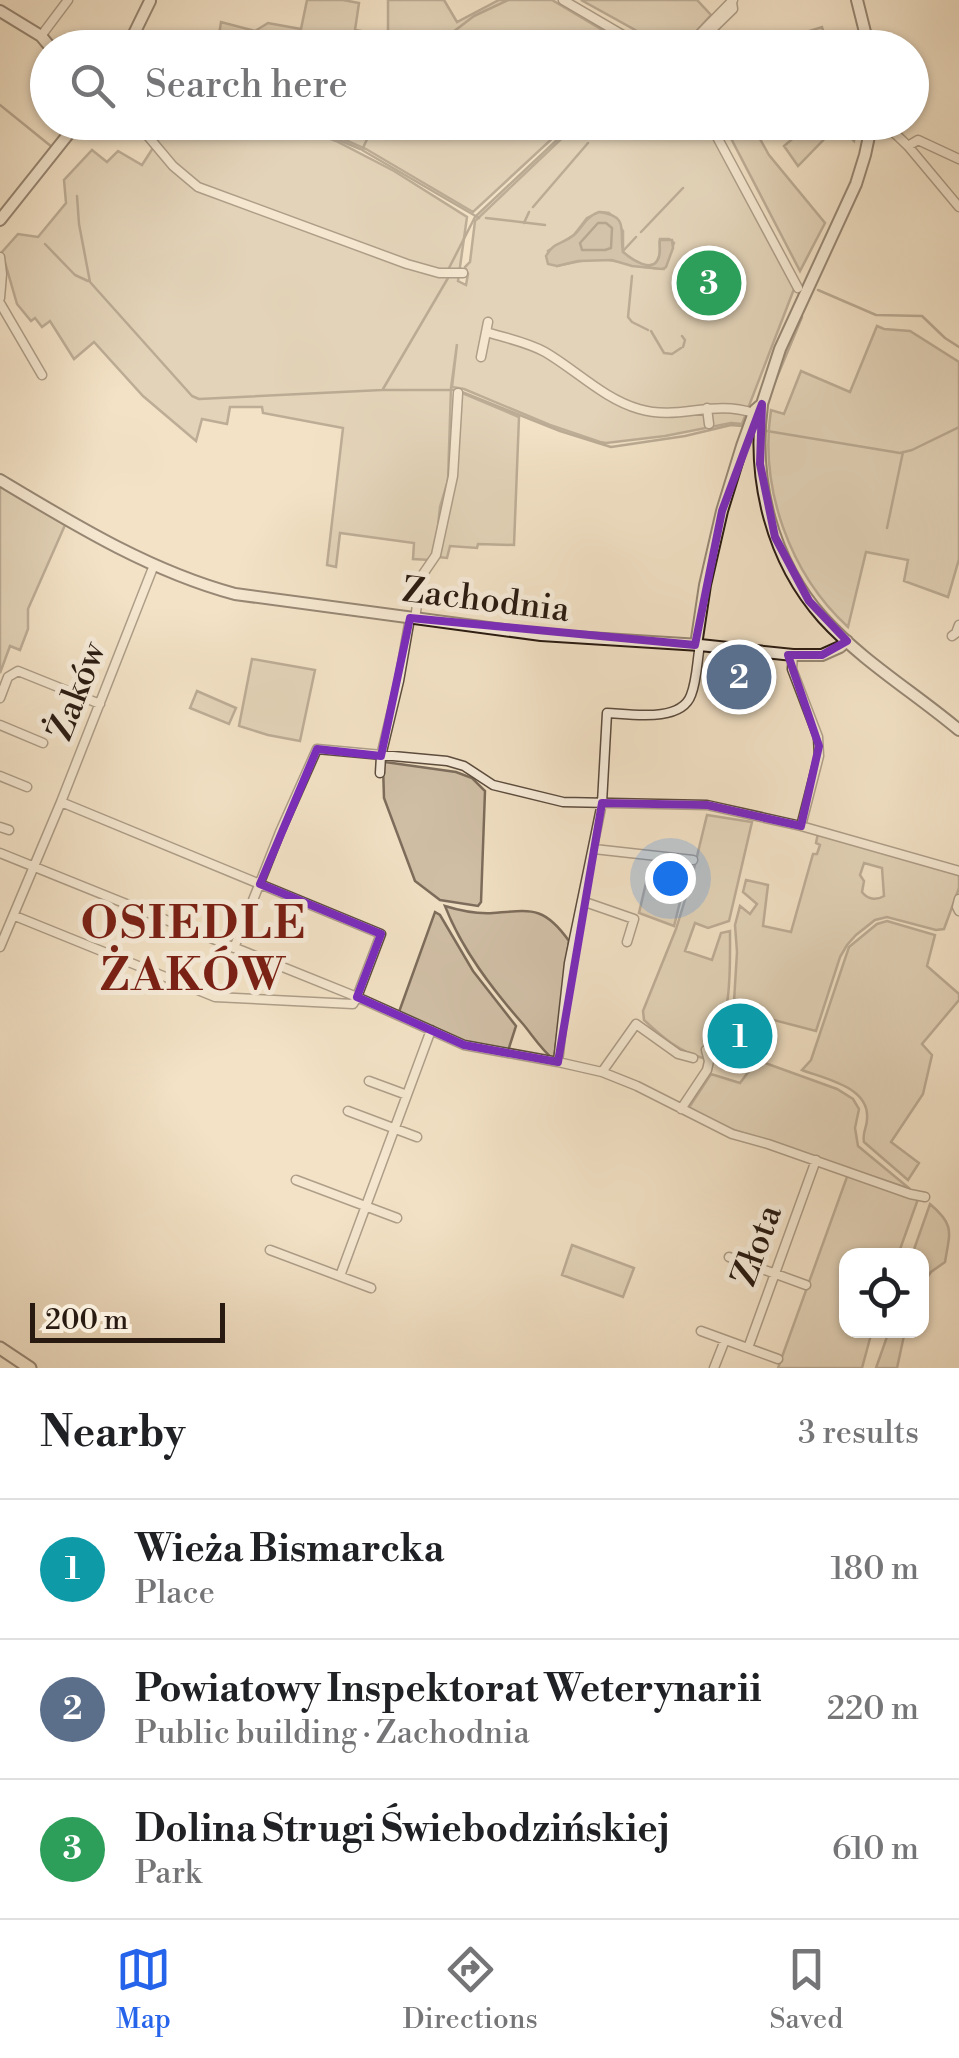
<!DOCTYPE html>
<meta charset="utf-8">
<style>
:root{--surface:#fff;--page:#f6f6f6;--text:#202124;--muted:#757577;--line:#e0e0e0;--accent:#2563eb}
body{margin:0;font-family:"Libre Bodoni",serif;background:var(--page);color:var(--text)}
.controls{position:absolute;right:30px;bottom:30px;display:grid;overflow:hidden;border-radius:20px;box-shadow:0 2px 8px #0004}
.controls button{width:90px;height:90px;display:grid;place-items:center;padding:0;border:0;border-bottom:2px solid var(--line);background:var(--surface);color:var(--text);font:50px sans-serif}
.scale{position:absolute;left:30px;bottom:25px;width:195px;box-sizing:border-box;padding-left:10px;border:5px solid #291a11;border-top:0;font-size:28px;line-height:35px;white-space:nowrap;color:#291a11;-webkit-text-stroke:8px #f7ecda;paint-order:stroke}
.you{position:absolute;left:670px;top:878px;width:35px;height:35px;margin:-25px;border:8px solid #fff;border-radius:50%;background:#1a73e8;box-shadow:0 0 0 15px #1a73e833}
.badge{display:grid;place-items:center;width:65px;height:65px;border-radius:50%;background:var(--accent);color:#fff;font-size:32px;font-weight:700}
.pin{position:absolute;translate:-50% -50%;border:5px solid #fff;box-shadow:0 2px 10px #0006}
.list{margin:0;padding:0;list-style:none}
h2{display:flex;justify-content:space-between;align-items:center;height:130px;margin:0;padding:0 40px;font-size:42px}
h2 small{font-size:32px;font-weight:400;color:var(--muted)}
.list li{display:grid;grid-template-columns:65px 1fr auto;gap:30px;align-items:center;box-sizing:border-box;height:140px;padding:0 40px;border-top:2px solid var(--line)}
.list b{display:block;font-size:38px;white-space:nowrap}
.list p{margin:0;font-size:32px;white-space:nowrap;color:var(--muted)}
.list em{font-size:32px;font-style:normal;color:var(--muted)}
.icon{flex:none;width:55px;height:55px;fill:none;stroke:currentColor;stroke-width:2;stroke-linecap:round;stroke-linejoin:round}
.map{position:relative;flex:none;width:959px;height:1368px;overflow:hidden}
.search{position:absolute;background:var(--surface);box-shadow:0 2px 8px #0004;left:30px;right:30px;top:30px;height:110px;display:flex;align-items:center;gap:25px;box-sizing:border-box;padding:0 35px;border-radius:55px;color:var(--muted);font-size:38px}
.sheet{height:550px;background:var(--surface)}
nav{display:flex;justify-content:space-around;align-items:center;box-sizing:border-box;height:140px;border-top:2px solid var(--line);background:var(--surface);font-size:28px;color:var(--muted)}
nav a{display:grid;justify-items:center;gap:5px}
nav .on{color:var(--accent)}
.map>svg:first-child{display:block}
</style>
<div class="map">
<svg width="959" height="1368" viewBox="0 0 959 1368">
<rect width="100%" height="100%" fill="#f3e2c6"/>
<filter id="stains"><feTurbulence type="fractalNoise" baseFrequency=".002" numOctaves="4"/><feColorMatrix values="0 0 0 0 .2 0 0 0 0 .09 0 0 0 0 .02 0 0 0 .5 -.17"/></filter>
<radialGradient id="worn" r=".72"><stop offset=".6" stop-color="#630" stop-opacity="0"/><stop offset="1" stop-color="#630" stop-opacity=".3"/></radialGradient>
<!-- green -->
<path fill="#d1c0a7" stroke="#7d6d5c" stroke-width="2.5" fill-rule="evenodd" d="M307,0H343L359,3L355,30L379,34L388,32V0H444L457,22L499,0H552L631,47H200L203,38L219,35L221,22L255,31L268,23L301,29Z
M581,0H697L711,15L682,47H666Z
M822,27L828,47H777L774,42Z
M706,122L794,289L742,424L731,423L665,436L606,443L600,442L550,425L464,389L452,387L457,344L451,388L448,480L440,507L436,545L430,560L413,559L414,543L340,533L336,567L327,565L343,428L263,413L262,407H230L227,424L202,419L196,441L143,396L94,342L74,359L50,321L42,327L35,318L31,321L17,304L2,252L18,234L38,237L66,203L64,180L92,150L107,162L118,151L142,165L169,123H175L204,136L211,123H289L336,141L394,171L467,217L458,281L466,285L468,274L465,267L470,262L475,221L578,123ZM600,212L609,213L623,231V252C631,259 653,276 659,256C661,251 659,245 660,239H669L674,243L664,269C647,268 632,265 615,261C597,256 575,262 557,266L548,251L574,235L587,218Z
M307,123L569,122V123L473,212L366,149Z
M723,123H751L769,155L825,223L800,271Z
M811,123L818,127L823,123H858L854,141L838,125L798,166L784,146Z
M877,326L884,329L910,331L959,362V559L948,597L904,581L908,560L866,552L848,627C790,574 759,488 771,410L784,414L801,371L850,392Z
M460,392L519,417L514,545L478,544L477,548L450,546L447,558L437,557L455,475Z
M0,485L65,525L28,609V629L20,650L10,646L0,673Z
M252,659L315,670L300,741L268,735L239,726Z
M197,691L236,708L229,724L190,708Z
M385,762L456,772L472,778L485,791L481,902L478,906L440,900L415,881L384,798L383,766Z
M707,815L752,822L729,921L708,928L695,923L685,951L712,960L721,933L730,931C730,970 732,1014 712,1049L705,1043L703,1058C679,1052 662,1037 644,1020L643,1011L676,929L692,877Z
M818,833L959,873V888L944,929L936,930L887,917L875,920L856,935L847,945L840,957L816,1031L774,1020L764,1027L768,1057L748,1051L756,1026L733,1018L737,952L735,925L740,906L750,914L757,904L743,892L746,880L768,885L763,926L791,932L813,854H817L820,845L816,843ZM864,863L882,868L884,896C876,901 867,899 862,892L864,881L860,875Z
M649,870L686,878L674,926L639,913Z
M445,906C461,911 476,914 493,913C532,910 544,906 569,941L554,1060C541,1049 533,1036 523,1024C492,989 462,950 445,906Z
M435,912L440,915L473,971L516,1026L507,1054L463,1048L399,1012Z
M887,921L935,935L927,966L959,994V1000L922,1044L932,1055L923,1094L891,1142L919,1163L908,1180L864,1142C862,1132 867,1128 867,1119C870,1087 825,1079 802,1070L811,1060L849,947L877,924Z
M718,1046L837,1089L853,1099L859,1109L855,1128L858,1146L910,1189L722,1126L688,1109L711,1074L740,1083L749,1071V1066L715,1053Z
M848,1174L918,1199L898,1255L846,1256V1330L872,1331L862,1368H778Z
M930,1204C955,1225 950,1232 945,1262L931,1272L922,1285V1256L912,1255Z
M572,1245L634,1268L623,1297L562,1275Z
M889,1331H905L897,1368H876Z"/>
<!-- water -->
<path fill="#ae9e88" stroke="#796958" stroke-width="2.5" d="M599,212C630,216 619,231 623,252C631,259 654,275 659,257C661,251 659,245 660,240H672L673,248L666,267L662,269L632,266L612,260L578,261L557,266L548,264L546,256C554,241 562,245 574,235C583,227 585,217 599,212Z"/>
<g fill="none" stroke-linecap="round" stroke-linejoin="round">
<!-- shore -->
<path stroke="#6c5c4c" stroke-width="2.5" d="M598,223H606L612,228L611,248L605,250H582L580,243Z"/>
<!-- stream -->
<path stroke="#796958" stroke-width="2.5" d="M432,48L474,16L508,0
M0,105L52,147
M297,122L360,149
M375,122L362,150L479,218
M77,196L79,224L90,282L192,396L199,399L382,390H455
M533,207L588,143
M486,218L545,225
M524,223L529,212
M641,232L683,188
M45,244L75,275L88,281
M623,251L636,237
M448,270L475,217L576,122
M632,276L628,317L632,322L648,330
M818,290L876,315L922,316L945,338L959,347
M651,331L664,353L672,354L681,348
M682,336L685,340L683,347
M775,382L802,317
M383,389L448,278
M462,392L560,431L611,447L685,436L731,425L742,426
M767,431L900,453L912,450L959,427
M887,528L903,452"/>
<defs>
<path id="street" d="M563,0L645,48
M41,36L68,0
M694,47L733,9L732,2
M686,48L733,0
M136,122L173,166L198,187L407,264L439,273H463
M709,122L798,288
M883,122L908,146L959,207
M908,146L918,140L959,159
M0,257L2,274L0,298
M0,303L42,375
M486,332C506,338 527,342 545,352C576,370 604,399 639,409C680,421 711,399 754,413
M481,357L488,322
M707,408L709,424
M415,619L421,577L436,555L453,476L458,393
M952,636L956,633L959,625
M700,645C697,661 697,680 691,695C681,723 630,714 607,713L602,803L569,963L558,1062L602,1072L637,1086L732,1134L768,1144L910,1194L925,1197
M0,698L8,677L18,671L100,704
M0,725L43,743
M380,773L381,756L399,681L410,618
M0,776L27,787
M61,802L381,934L357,997
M801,826L959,871
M0,827L9,830
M594,849L693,860
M0,853L357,997L464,1045L558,1062
M959,899L957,907L959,911
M582,901L634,919L627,942
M15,916L215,997L353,1004L357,997
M0,947L61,802L154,565
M234,948L280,832L317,749L447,761L464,766L493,785L563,802L707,805L801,826L819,756L818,737L792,669L793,655
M602,1072L636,1024L678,1054L693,1058
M369,1081L407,1095
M681,1109L707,1070L709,1061L706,1050
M348,1111L417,1137
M296,1180L397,1218
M270,1250L371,1288
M729,1257L806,1285
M340,1276L431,1030
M701,1331L778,1359
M748,1348L816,1160
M714,1368L725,1340"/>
<path id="secondary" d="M857,0L869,48
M0,11L41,36L51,48
M127,48L150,1
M0,220L78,122
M762,405C752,480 772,561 823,618C862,661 915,693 959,730
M0,480C75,525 150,571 235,594L541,635L700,645L793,655H822L840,647L847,641
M696,645L705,585L722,511L742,446L755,410L762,404L780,349L856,184L865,155L872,122"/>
<path id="primary" d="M0,1348L30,1368"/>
</defs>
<!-- street casing -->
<use href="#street" stroke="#5c4c3e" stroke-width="11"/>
<!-- secondary casing -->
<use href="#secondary" stroke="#291a11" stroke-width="14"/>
<!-- primary casing -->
<use href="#primary" stroke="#291a11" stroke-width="15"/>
<!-- street -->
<use href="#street" stroke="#f7ecda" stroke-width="8"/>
<!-- secondary -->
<use href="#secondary" stroke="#f7ecda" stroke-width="10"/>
<!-- primary -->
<use href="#primary" stroke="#f3e2c6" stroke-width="11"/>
</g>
<!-- marked area -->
<path d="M0 0H959V1368H0ZM762,404L760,464L775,537L809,601L847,641L822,655H788L819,746L801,826L707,805L602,803L558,1062L464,1045L357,997L381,934L260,884L317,749L381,756L410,618L695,645L722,511Z" fill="#f3e2c6" fill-opacity=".55" fill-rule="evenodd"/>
<path fill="none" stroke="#7b2cbf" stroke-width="8" stroke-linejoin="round" d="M762,404L760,464L775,537L809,601L847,641L822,655H788L819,746L801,826L707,805L602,803L558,1062L464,1045L357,997L381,934L260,884L317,749L381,756L410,618L695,645L722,511Z"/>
<g text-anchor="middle" stroke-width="10" stroke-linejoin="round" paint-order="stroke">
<!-- street labels -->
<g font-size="35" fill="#291a11" stroke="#f7ecda">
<text transform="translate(486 599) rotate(7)" y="12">Zachodnia</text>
<text transform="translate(76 691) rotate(-69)" y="12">Żaków</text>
<text transform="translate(756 1245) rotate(-70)" y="12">Złota</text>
</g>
<!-- district labels -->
<g font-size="45" font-weight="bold" letter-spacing="2.5" fill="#7a1f14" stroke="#f7ecda">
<text x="194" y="938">OSIEDLE<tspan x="194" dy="52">ŻAKÓW</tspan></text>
</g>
</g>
<rect width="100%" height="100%" filter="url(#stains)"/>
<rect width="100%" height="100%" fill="url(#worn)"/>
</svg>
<div class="controls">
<button><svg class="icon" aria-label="locate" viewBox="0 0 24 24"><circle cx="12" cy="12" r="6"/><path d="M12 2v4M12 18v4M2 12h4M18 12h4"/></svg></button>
</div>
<div class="scale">200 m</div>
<div class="you"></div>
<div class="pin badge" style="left:740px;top:1036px;background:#0f9aa8">1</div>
<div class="pin badge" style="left:739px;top:677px;background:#5c6f8a">2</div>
<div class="pin badge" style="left:709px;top:283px;background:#2e9e5b">3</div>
<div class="search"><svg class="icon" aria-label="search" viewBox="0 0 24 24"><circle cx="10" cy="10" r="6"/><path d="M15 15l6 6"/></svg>Search here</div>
</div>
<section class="sheet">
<h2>Nearby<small>3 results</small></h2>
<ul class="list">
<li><span class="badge" style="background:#0f9aa8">1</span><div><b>Wieża Bismarcka</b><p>Place</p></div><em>180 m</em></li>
<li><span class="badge" style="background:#5c6f8a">2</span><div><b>Powiatowy Inspektorat Weterynarii</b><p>Public building · Zachodnia</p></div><em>220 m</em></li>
<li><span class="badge" style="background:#2e9e5b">3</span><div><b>Dolina Strugi Świebodzińskiej</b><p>Park</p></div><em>610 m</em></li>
</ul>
</section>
<nav>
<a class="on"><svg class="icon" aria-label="map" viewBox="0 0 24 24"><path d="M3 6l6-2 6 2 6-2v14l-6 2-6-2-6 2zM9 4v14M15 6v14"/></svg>Map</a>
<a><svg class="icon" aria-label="directions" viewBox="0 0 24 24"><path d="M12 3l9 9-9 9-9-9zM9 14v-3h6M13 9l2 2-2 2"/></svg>Directions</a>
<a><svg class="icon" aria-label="saved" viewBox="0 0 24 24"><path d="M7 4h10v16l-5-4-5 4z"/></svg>Saved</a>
</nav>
